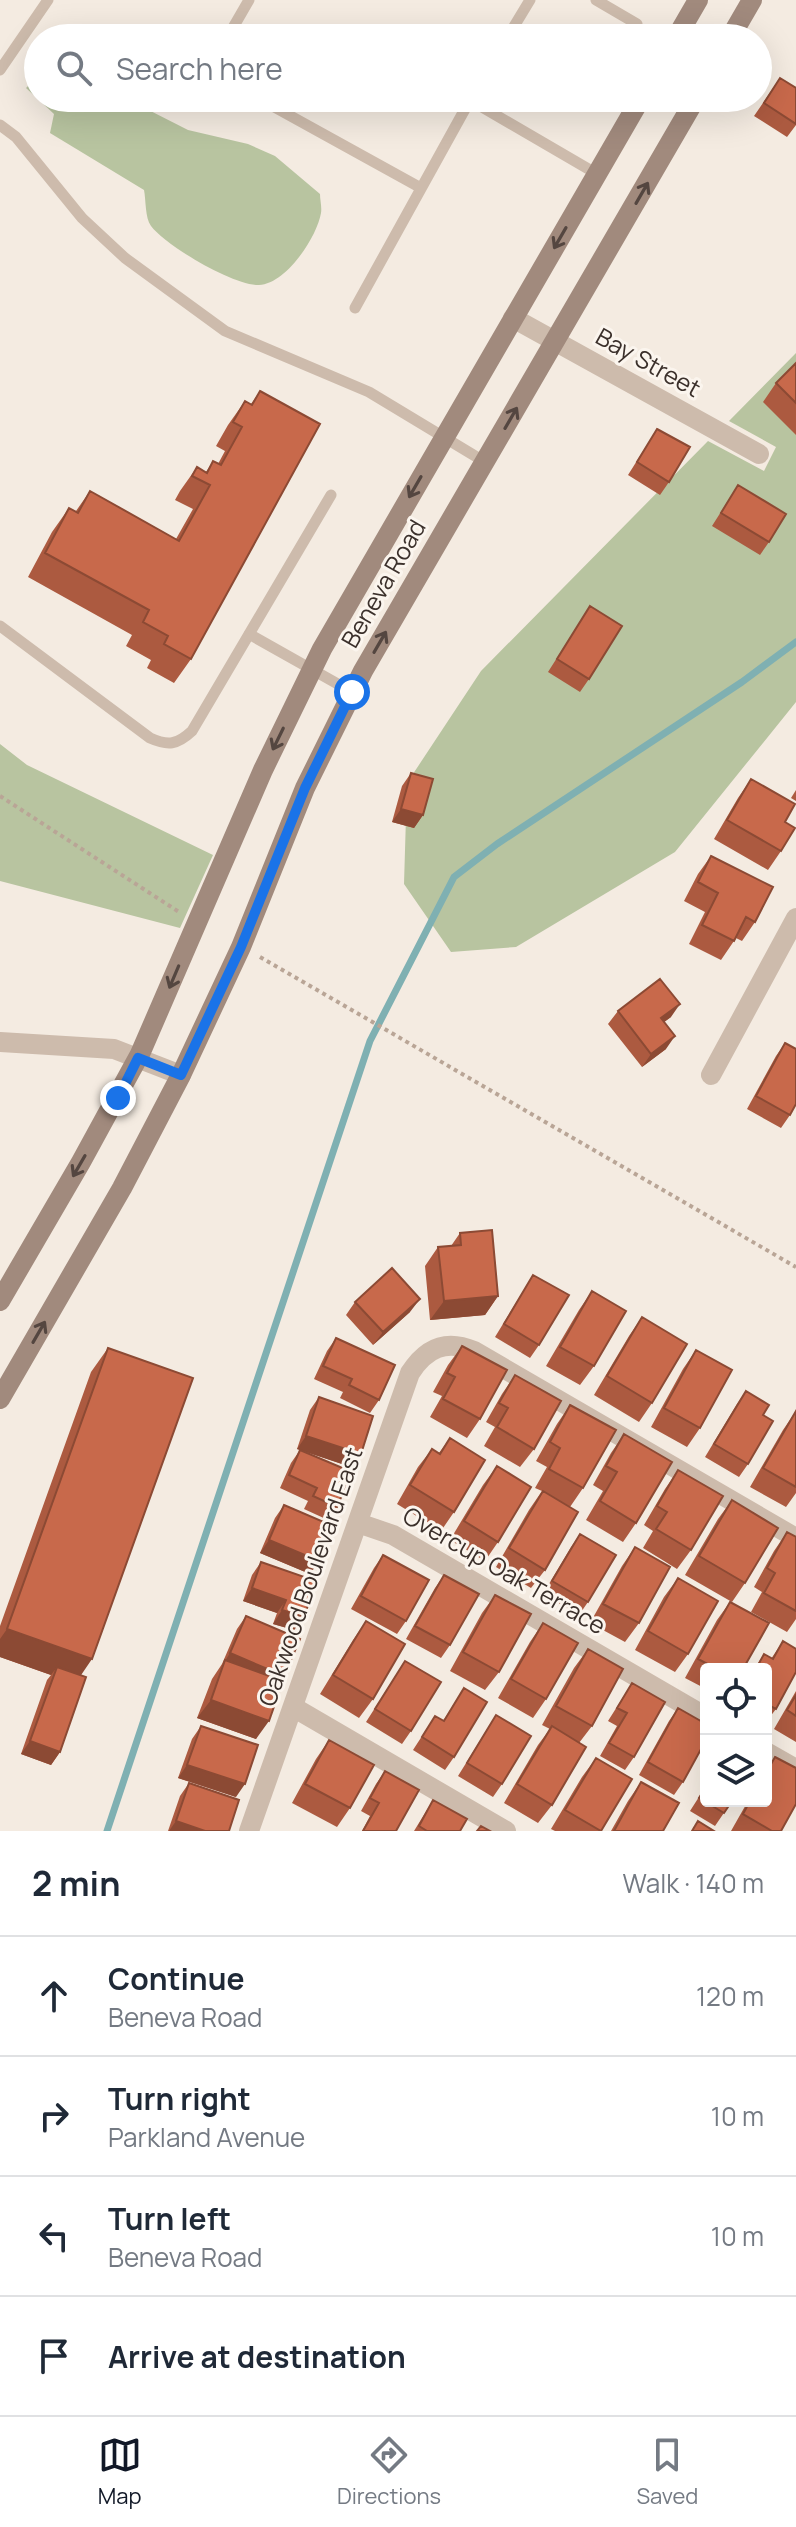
<!DOCTYPE html>
<meta charset="utf-8">
<style>
:root{--surface:#fff;--page:#f2f2f3;--text:#1f2937;--muted:#747a83;--line:#e0e1e3;--accent:#111827}
body{margin:0;font-family:Manrope,sans-serif;background:var(--page);color:var(--text)}
.controls{position:absolute;right:24px;bottom:24px;display:grid;overflow:hidden;border-radius:8px;box-shadow:0 8px 32px #0002}
.controls button{width:72px;height:72px;display:grid;place-items:center;padding:0;border:0;border-bottom:2px solid var(--line);background:var(--surface);color:var(--text);font:40px sans-serif}
.stop{position:absolute;width:24px;height:24px;margin:-18px;border:6px solid #1a73e8;border-radius:50%;background:#fff}
.stop.end{background:#1a73e8;border-color:#fff;box-shadow:0 2px 8px #0008}
.list{margin:0;padding:0;list-style:none}
h2{display:flex;justify-content:space-between;align-items:center;height:104px;margin:0;padding:0 32px;font-size:34px}
h2 small{font-size:26px;font-weight:400;color:var(--muted)}
.list li{display:grid;grid-template-columns:52px 1fr auto;gap:24px;align-items:center;box-sizing:border-box;height:120px;padding:0 32px;border-top:2px solid var(--line)}
.list b{display:block;font-size:30px;white-space:nowrap}
.list p{margin:0;font-size:26px;white-space:nowrap;color:var(--muted)}
.list em{font-size:26px;font-style:normal;color:var(--muted)}
.icon{flex:none;width:44px;height:44px;fill:none;stroke:currentColor;stroke-width:2;stroke-linecap:round;stroke-linejoin:round}
.map{position:relative;flex:none;width:796px;height:1831px;overflow:hidden}
.search{position:absolute;background:var(--surface);box-shadow:0 8px 32px #0002;left:24px;right:24px;top:24px;height:88px;display:flex;align-items:center;gap:20px;box-sizing:border-box;padding:0 28px;border-radius:44px;color:var(--muted);font-size:30px}
.sheet{height:584px;background:var(--surface)}
nav{display:flex;justify-content:space-around;align-items:center;box-sizing:border-box;height:112px;border-top:2px solid var(--line);background:var(--surface);font-size:22px;color:var(--muted)}
nav a{display:grid;justify-items:center;gap:4px}
nav .on{color:var(--accent)}
.map>svg:first-child{display:block}
</style>
<div class="map">
<svg width="796" height="1831" viewBox="0 0 796 1831">
<rect width="100%" height="100%" fill="#f4ebe1"/>
<!-- green -->
<path fill="#b8c4a0" d="M38,76V98H125L188,130L248,144L275,156L320,194C320,200 322,207 321,213C317,237 286,284 259,285C234,286 166,246 151,226C145,218 146,200 144,190L50,133L54,114L26,88Z
M796,353V702L675,852L516,947L451,952L404,884L407,783L481,671L708,441L764,471L776,447L729,421Z
M0,744L27,765L213,855L180,928L0,881Z"/>
<g fill="none" stroke-linecap="round" stroke-linejoin="round">
<!-- stream -->
<path stroke="#7fb0b2" stroke-width="7" d="M107,1831L370,1041L454,877L497,844L742,682L796,642"/>
<!-- path -->
<path stroke="#b9a596" stroke-width="4" stroke-dasharray="4 4" stroke-linecap="butt" d="M0,796L179,912
M260,957L796,1267"/>
<!-- service -->
<path stroke="#cdbbac" stroke-width="11" d="M596,0L637,24
M227,38L249,0
M507,38L530,0
M0,70L48,0
M258,98L421,188
M0,125L16,137L82,218L125,258L225,331L369,392L485,462
M355,308L470,100L597,174
M0,626L150,738C168,746 177,745 192,731L331,495
M249,634L352,692"/>
<!-- minor -->
<path stroke="#cdbbac" stroke-width="20" d="M513,318L759,454
M0,1042L114,1049L181,1075
M711,1075L796,918
M358,1523L393,1535L706,1717
M293,1707L506,1831
M766,1752L796,1769
M249,1831L410,1373C426,1348 446,1339 474,1351L796,1538"/>
<!-- secondary -->
<path stroke="#a18a7d" stroke-width="20" d="M676,38L698,0
M730,38L752,0
M0,1301L81,1162L140,1054L263,770L322,649L641,98
M0,1399L122,1188L181,1075L241,947L305,788L363,671L696,98"/>
</g>
<!-- wall -->
<path fill="#ac5a40" d="M780,78L796,125L787,137L754,116Z
M796,363V435L763,402L776,383Z
M260,391L191,659L174,683L147,668L151,660L126,646L132,635L28,577L52,532L69,508L76,511L90,491L176,539L193,509L175,500L180,491L197,467L206,472L213,461L218,464L225,451L216,446L228,425L245,401L251,404Z
M657,429L669,482L660,495L628,475Z
M738,485L769,542L760,555L712,526Z
M590,606L589,679L580,692L548,672Z
M411,773L423,815L414,828L392,822L402,786Z
M751,779L785,822L781,851L768,870L714,839L738,798Z
M796,790V801L791,798Z
M711,856L755,922L742,941L736,938L721,960L689,944L705,912L684,901L698,874Z
M618,1011L671,1017L664,1022L666,1049L642,1067L608,1024Z
M785,1043L790,1115L781,1128L747,1109L776,1056Z
M460,1233L498,1296L485,1315L430,1320L425,1266L438,1247L451,1246Z
M533,1275L539,1345L530,1358L495,1337Z
M592,1291L594,1366L580,1385L546,1366L579,1310Z
M355,1302L410,1312L373,1345L346,1315Z
M642,1317L652,1403L639,1422L594,1395L629,1336Z
M336,1338L379,1400L370,1413L340,1398L343,1392L314,1379L327,1351Z
M462,1346L480,1419L467,1438L430,1417L442,1396L433,1392L448,1365Z
M108,1348L81,1675L60,1752L51,1765L21,1754L47,1680L51,1675L0,1657V1626L91,1372Z
M696,1350L700,1428L687,1447L651,1427L683,1369Z
M515,1375L534,1449L520,1467L484,1446L495,1427L486,1422L502,1394Z
M746,1391L763,1415L748,1464L739,1477L705,1457L737,1404Z
M319,1397L361,1454L351,1467L297,1449L310,1410Z
M570,1405L583,1488L570,1507L545,1570L531,1588L496,1567L529,1510L542,1491L535,1488L547,1467L536,1461L557,1424Z
M796,1411V1493L786,1507L750,1487L783,1430Z
M624,1434L636,1523L623,1542L586,1520L603,1491L593,1485L611,1453Z
M450,1438L454,1512L441,1531L397,1504L418,1467L432,1449L439,1453Z
M300,1450L337,1507L328,1520L304,1509L308,1501L280,1488L291,1463Z
M497,1466L498,1542L485,1561L450,1540L483,1485Z
M678,1470L691,1550L677,1569L643,1548L653,1531L644,1525L665,1489Z
M732,1500L745,1583L732,1602L685,1575L718,1519Z
M284,1505L319,1561L310,1574L260,1553L275,1518Z
M787,1532L796,1537V1619L787,1632L751,1612L762,1592L754,1587L774,1551Z
M580,1534L588,1602L579,1615L543,1594L571,1547Z
M635,1547L639,1623L625,1642L590,1623L622,1566Z
M383,1555L406,1621L397,1634L351,1609L374,1568Z
M261,1562L304,1617L294,1630L273,1624L277,1613L243,1601L252,1575Z
M444,1575L450,1645L441,1658L406,1639L435,1588Z
M678,1578L688,1654L675,1672L635,1650L664,1597Z
M495,1595L499,1672L485,1690L450,1671L482,1613Z
M730,1602L743,1669H706V1689L685,1678L717,1620Z
M246,1616L281,1680L256,1739L197,1718L212,1679L222,1664L237,1629Z
M366,1621L373,1699L359,1718L320,1694L353,1640Z
M543,1623L546,1699L533,1718L498,1698L530,1642Z
M783,1641L776,1709L766,1722V1669H754L764,1654L771,1659Z
M588,1649L592,1726L579,1743L552,1805L538,1823L504,1803L538,1745L550,1729L542,1725L574,1668Z
M405,1661L411,1731L402,1744L366,1722Z
M632,1683L634,1757L625,1770L600,1756L617,1726L608,1721Z
M464,1688L454,1757L445,1770L413,1750L435,1716L443,1721Z
M796,1691V1742L774,1729Z
M678,1708L683,1782L674,1795L639,1775L669,1721Z
M496,1715L502,1784L493,1797L458,1776Z
M201,1726L236,1797L178,1778L192,1739Z
M329,1740L350,1808L337,1827L292,1803L316,1759Z
M775,1757L781,1831H731L748,1801H766V1770Z
M596,1758L601,1831H555L551,1829L582,1777Z
M706,1767V1779L700,1776Z
M385,1771L396,1831H362L370,1816L361,1811L376,1784Z
M641,1782L663,1831H611L628,1801Z
M189,1783L229,1831H168L180,1796Z
M706,1786V1801H732L715,1826L690,1811Z
M433,1800L460,1831H414Z"/>
<!-- shaded-wall -->
<path fill="#8c4a34" d="M401,809L423,815L414,828L392,822Z
M680,1004L671,1017L652,1031L661,1018Z
M675,1036L666,1049L642,1067L651,1054Z
M498,1296L485,1315L430,1320L444,1301Z
M420,1299L410,1312L373,1345L383,1332Z
M306,1436L361,1454L351,1467L297,1449Z
M269,1540L319,1561L310,1574L260,1553Z
M252,1588L286,1600L277,1613L243,1601Z
M282,1610L304,1617L294,1630L273,1624Z
M7,1629L92,1659L75,1684L57,1667L51,1675L0,1657V1639Z
M230,1653L284,1676L275,1689L225,1661Z
M211,1700L269,1721L256,1739L197,1718Z
M30,1741L60,1752L51,1765L21,1754Z
M187,1765L245,1784L236,1797L178,1778Z
M176,1821L205,1831H169Z"/>
<!-- building -->
<path fill="#c8694b" stroke="#8c4a34" stroke-width="2" d="M780,78L796,88V124L764,103Z
M796,363V403L776,383Z
M260,391L320,424L191,659L164,644L168,636L143,622L149,610L45,553L69,508L78,513L90,491L179,541L210,485L192,476L197,467L207,473L213,461L221,465L242,427L233,422L245,401L252,405Z
M657,429L690,447L669,482L637,462Z
M738,485L786,514L769,542L721,513Z
M590,606L622,626L589,679L557,659Z
M411,773L433,779L423,815L401,809Z
M751,779L795,804L785,822L795,828L781,851L727,820Z
M711,856L773,887L755,922L746,917L734,941L702,925L718,893L698,882Z
M660,979L680,1004L661,1018L675,1036L651,1054L618,1011Z
M785,1043L796,1049V1104L790,1115L756,1096Z
M492,1230L498,1296L444,1301L438,1247L461,1245L460,1233Z
M392,1268L420,1299L383,1332L355,1302Z
M533,1275L569,1295L539,1345L504,1324Z
M592,1291L626,1311L594,1366L560,1347Z
M642,1317L687,1344L652,1403L607,1376Z
M336,1338L395,1365L379,1400L349,1385L352,1379L323,1366Z
M462,1346L507,1370L480,1419L443,1399L455,1377L447,1373Z
M108,1348L193,1378L92,1659L7,1629Z
M696,1350L732,1370L700,1428L664,1408Z
M515,1375L561,1401L534,1449L497,1427L508,1408L499,1403Z
M746,1391L769,1405L763,1415L773,1421L748,1464L714,1444Z
M319,1397L373,1416L361,1454L306,1436Z
M570,1405L616,1430L583,1488L549,1469L560,1448L550,1442Z
M796,1411V1487L763,1468Z
M624,1434L672,1462L636,1523L600,1501L617,1472L606,1466Z
M450,1438L485,1460L454,1512L410,1485L432,1449L440,1454Z
M300,1450L352,1472L337,1507L313,1496L317,1488L289,1475Z
M497,1466L531,1487L498,1542L464,1521Z
M678,1470L723,1496L691,1550L656,1529L667,1512L657,1506Z
M543,1491L578,1512L545,1570L509,1548Z
M732,1500L778,1528L745,1583L699,1556Z
M284,1505L333,1526L319,1561L269,1540Z
M787,1532L796,1537V1611L764,1593L775,1573L767,1568Z
M580,1534L616,1555L588,1602L552,1581Z
M635,1547L670,1567L639,1623L603,1604Z
M383,1555L429,1580L406,1621L361,1596Z
M261,1562L316,1581L304,1617L282,1610L286,1600L252,1588Z
M444,1575L479,1594L450,1645L415,1626Z
M678,1578L718,1601L688,1654L648,1631Z
M495,1595L531,1614L499,1672L463,1652Z
M730,1602L769,1623L743,1669H717L698,1659Z
M246,1616L300,1639L284,1676L230,1653Z
M366,1621L405,1644L373,1699L333,1675Z
M543,1623L578,1643L546,1699L511,1679Z
M783,1641L796,1649V1672L776,1709L766,1704V1669H756L764,1654L773,1659Z
M588,1649L623,1669L592,1726L556,1706Z
M225,1660L283,1681L269,1721L211,1700Z
M405,1661L441,1682L411,1731L375,1709Z
M57,1667L86,1677L60,1752L30,1741Z
M632,1683L665,1702L634,1757L609,1743L627,1713L617,1708Z
M464,1688L487,1702L454,1757L422,1737L435,1716L444,1721Z
M796,1695V1716L787,1710Z
M678,1708L706,1724V1740L683,1782L648,1762Z
M496,1715L531,1736L502,1784L467,1763Z
M201,1726L258,1745L245,1784L187,1765Z
M552,1726L586,1747L552,1805L517,1784Z
M329,1740L374,1765L350,1808L305,1784Z
M775,1757L796,1768V1804L781,1831H772L743,1814L750,1801H766V1773Z
M596,1758L632,1779L601,1831L565,1810Z
M385,1771L419,1790L396,1831H363L379,1803L370,1798Z
M641,1782L679,1803L663,1831H614Z
M189,1783L239,1800L229,1831H205L176,1821Z
M706,1787V1801H732L724,1813L699,1798Z
M433,1800L467,1819L460,1831H427L419,1826Z
M698,1821L714,1831H692Z
M481,1826L490,1831H477Z"/>
<!-- one-way arrows -->
<defs><path id="oneway-shaft" d="M-6 0H5M1.5-3L5.5 0L1.5 3" fill="none" stroke-width="1.6" stroke-linecap="round" stroke-linejoin="round" transform="scale(2)"/></defs>
<g stroke="#544640">
<use href="#oneway-shaft" transform="translate(642 193) rotate(-60)"/>
<use href="#oneway-shaft" transform="translate(560 238) rotate(120)"/>
<use href="#oneway-shaft" transform="translate(511 418) rotate(-60)"/>
<use href="#oneway-shaft" transform="translate(415 487) rotate(120)"/>
<use href="#oneway-shaft" transform="translate(380 642) rotate(-60)"/>
<use href="#oneway-shaft" transform="translate(278 739) rotate(116)"/>
<use href="#oneway-shaft" transform="translate(174 977) rotate(113)"/>
<use href="#oneway-shaft" transform="translate(79 1166) rotate(120)"/>
<use href="#oneway-shaft" transform="translate(39 1332) rotate(-60)"/>
</g>
<g fill="none" stroke-linecap="round" stroke-linejoin="round">
<!-- route -->
<path stroke="#1a73e8" stroke-width="10" d="M118,1098L138,1058L181,1075L241,947L305,788L352,692"/>
</g>
<g text-anchor="middle" stroke-width="6" stroke-linejoin="round" paint-order="stroke">
<!-- street labels -->
<g font-size="24" fill="#3b302b" stroke="#fbf5ee">
<text transform="translate(648 363) rotate(29)" y="8">Bay Street</text>
<text transform="translate(384 584) rotate(-60)" y="8">Beneva Road</text>
<text transform="translate(504 1571) rotate(30)" y="8">Overcup Oak Terrace</text>
<text transform="translate(311 1577) rotate(-71)" y="8">Oakwood Boulevard East</text>
</g>
</g>
</svg>
<div class="controls">
<button><svg class="icon" aria-label="locate" viewBox="0 0 24 24"><circle cx="12" cy="12" r="6"/><path d="M12 2v4M12 18v4M2 12h4M18 12h4"/></svg></button>
<button><svg class="icon" aria-label="layers" viewBox="0 0 24 24"><path d="M12 4l9 5-9 5-9-5zM3 14l9 5 9-5"/></svg></button>
</div>
<div class="stop" style="left:352px;top:692px"></div>
<div class="stop end" style="left:118px;top:1098px"></div>
<div class="search"><svg class="icon" aria-label="search" viewBox="0 0 24 24"><circle cx="10" cy="10" r="6"/><path d="M15 15l6 6"/></svg>Search here</div>
</div>
<section class="sheet">
<h2>2 min<small>Walk · 140 m</small></h2>
<ul class="list">
<li><svg class="icon" aria-label="ahead" viewBox="0 0 24 24"><path d="M12 20V5M6 11l6-6 6 6"/></svg><div><b>Continue</b><p>Beneva Road</p></div><em>120 m</em></li>
<li><svg class="icon" aria-label="right" viewBox="0 0 24 24"><path d="M7 20v-9h11M14 6l5 5-5 5"/></svg><div><b>Turn right</b><p>Parkland Avenue</p></div><em>10 m</em></li>
<li><svg class="icon" aria-label="left" viewBox="0 0 24 24"><path d="M17 20v-9H6M10 6l-5 5 5 5"/></svg><div><b>Turn left</b><p>Beneva Road</p></div><em>10 m</em></li>
<li><svg class="icon" aria-label="arrive" viewBox="0 0 24 24"><path d="M6 21V4h12l-3 4 3 4H6"/></svg><div><b>Arrive at destination</b></div></li>
</ul>
</section>
<nav>
<a class="on"><svg class="icon" aria-label="map" viewBox="0 0 24 24"><path d="M3 6l6-2 6 2 6-2v14l-6 2-6-2-6 2zM9 4v14M15 6v14"/></svg>Map</a>
<a><svg class="icon" aria-label="directions" viewBox="0 0 24 24"><path d="M12 3l9 9-9 9-9-9zM9 14v-3h6M13 9l2 2-2 2"/></svg>Directions</a>
<a><svg class="icon" aria-label="saved" viewBox="0 0 24 24"><path d="M7 4h10v16l-5-4-5 4z"/></svg>Saved</a>
</nav>
